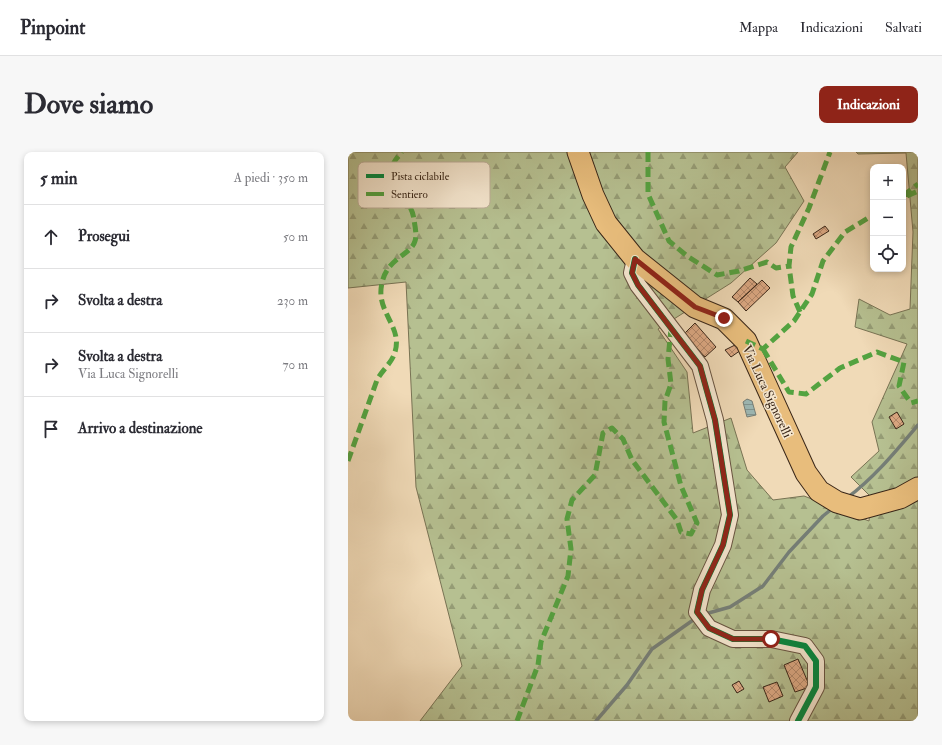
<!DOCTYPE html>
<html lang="it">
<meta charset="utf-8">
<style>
:root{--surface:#fff;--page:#f7f7f7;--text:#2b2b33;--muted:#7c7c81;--line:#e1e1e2;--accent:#8f2418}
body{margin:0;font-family:"IM FELL Double Pica",serif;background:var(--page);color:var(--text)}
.controls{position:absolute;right:12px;top:12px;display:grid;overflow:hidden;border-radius:8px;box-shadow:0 2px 6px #0003}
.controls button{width:36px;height:36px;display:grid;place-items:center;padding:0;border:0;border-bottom:1px solid var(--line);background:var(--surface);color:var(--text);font:20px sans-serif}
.stop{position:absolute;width:12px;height:12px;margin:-9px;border:3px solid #8f2418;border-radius:50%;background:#fff}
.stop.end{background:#8f2418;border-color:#fff;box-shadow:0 1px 4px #0008}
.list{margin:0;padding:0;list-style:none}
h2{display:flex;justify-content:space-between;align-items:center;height:52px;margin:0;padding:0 16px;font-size:17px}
h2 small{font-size:13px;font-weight:400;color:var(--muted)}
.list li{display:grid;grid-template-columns:26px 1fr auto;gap:12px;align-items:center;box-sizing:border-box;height:64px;padding:0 16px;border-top:1px solid var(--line)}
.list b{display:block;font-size:15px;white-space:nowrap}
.list p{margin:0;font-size:13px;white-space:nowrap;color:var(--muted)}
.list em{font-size:13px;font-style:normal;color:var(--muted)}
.icon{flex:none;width:22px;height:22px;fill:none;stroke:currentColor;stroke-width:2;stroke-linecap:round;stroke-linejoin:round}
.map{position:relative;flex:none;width:570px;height:569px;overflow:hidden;border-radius:8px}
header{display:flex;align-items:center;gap:24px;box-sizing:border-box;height:56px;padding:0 20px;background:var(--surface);border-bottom:1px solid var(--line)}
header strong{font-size:19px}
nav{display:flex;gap:22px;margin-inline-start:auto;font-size:14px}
.intro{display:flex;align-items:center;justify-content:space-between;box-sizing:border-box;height:96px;padding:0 24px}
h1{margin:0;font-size:28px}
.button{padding:10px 18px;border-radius:8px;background:var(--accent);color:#fff;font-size:14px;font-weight:700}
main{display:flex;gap:24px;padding:0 24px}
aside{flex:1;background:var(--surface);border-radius:8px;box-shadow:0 2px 6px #0003}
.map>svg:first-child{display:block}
</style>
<header>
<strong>Pinpoint</strong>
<nav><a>Mappa</a><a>Indicazioni</a><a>Salvati</a></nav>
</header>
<div class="intro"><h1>Dove siamo</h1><a class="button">Indicazioni</a></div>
<main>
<aside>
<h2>5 min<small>A piedi · 350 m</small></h2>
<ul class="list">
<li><svg class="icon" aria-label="ahead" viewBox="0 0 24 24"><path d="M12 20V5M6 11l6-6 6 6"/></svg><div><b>Prosegui</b></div><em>50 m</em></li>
<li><svg class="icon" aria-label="right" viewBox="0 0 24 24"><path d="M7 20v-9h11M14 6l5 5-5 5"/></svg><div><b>Svolta a destra</b></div><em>230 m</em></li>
<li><svg class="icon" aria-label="right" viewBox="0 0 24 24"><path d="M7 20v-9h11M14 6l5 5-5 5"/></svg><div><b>Svolta a destra</b><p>Via Luca Signorelli</p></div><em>70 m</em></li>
<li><svg class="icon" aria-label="arrive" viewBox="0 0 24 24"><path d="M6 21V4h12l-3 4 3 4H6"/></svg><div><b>Arrivo a destinazione</b></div></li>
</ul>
</aside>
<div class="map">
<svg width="570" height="569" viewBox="0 0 570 569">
<defs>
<pattern id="forest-firs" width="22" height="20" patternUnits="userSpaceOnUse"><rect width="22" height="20" fill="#b6c091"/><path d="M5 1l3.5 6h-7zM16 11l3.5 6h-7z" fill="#959c75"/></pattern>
<pattern id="water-rules" width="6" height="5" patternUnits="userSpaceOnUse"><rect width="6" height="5" fill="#9db9b6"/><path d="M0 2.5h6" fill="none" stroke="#819693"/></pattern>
<pattern id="building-cross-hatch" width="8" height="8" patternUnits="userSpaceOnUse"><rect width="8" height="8" fill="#dda984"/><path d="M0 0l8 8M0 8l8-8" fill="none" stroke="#b4896b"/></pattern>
</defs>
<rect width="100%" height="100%" fill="#f0dab7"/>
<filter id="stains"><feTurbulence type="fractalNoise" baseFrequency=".005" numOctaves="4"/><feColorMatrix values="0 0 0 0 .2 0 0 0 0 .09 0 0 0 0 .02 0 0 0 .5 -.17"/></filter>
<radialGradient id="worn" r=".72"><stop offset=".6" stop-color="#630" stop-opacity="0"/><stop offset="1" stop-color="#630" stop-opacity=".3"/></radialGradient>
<!-- forest -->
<path fill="url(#forest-firs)" stroke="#787354" d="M0,0H450L437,15L456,49L428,91L383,131L310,177L339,220L345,281L383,266L399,318L425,348L456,344L521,369L523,345L503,325L531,299L524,270L559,192L507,175L511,147L542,163L562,157L565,80L558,1L510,2L508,0H570V569H72L114,514L68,335L58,130L0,136Z"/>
<!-- water -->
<path fill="url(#water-rules)" stroke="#757e77" d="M399,247L404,249L408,263L399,265L395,250Z"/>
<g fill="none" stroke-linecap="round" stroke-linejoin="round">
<!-- stream -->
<path stroke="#757e77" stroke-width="3.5" d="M499,346C527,325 548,299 570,273
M357,462L382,455L415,434L441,400L475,364L485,356
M248,569L279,533L304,497L348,466"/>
</g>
<!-- building -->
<path fill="url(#building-cross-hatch)" stroke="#392618" d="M477,74L481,79L468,87L465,82Z
M402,126L409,132L390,150L384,145Z
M414,128L422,136L398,159L390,150Z
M347,171L368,195L357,205L336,182Z
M389,192L393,198L383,205L377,198Z
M549,260L556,272L548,277L541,265Z
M450,507L462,535L447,540L436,513Z
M391,529L396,537L389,541L384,533Z
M429,530L435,544L421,550L415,535Z"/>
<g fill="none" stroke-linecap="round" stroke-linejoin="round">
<defs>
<path id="minor" d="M287,107L284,121L290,133L352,214L367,268L382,363L375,393L354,438L349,460L361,476L385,487H423L457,494L468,509V535L450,569"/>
<path id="major" d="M230,0L245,43L258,71L287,107L347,155L376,167L398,189L458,321L471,339L489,350L512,357L552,346L570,336"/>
</defs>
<!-- minor casing -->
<use href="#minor" stroke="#675340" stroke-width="18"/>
<!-- major casing -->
<use href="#major" stroke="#392618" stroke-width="23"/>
<!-- minor -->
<use href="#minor" stroke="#f5e7d0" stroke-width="16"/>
<!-- major -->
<use href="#major" stroke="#e8bd7c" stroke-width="21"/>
<!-- quiet -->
<path stroke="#53a340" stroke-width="5" stroke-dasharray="10 5" stroke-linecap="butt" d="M300,0V42L321,89L339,104L369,123L391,119L419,110L428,116L441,114
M555,44L570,32
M559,44L570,39
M452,160L445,144L441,114L443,95L461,56L482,0
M398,189L415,197L446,169L464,142L475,109L497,80L525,63
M415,197L441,240L458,242L492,216L529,200L556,210L551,234L563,251L570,249
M0,309L29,228C34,218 44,211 47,200C55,174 27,160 34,131C39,106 63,103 67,89C69,83 67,74 66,68C63,38 23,33 54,0
M169,569L190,513L193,490L220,424L223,397L219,367L224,348L247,323L255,281L264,276L275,287L284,308L329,368L333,380L343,382L349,371L333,334L316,270L317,249L323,232L320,207L323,177"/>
<defs>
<path id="cycleway" d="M287,107L284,121L290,133L352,214L367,268L382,363L375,393L354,438L349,460L361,476L385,487H423L457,494L468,509V535L450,569"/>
</defs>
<!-- cycleway casing -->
<use href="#cycleway" stroke="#f5e7d0" stroke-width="8"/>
<!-- cycleway -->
<use href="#cycleway" stroke="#00873e" stroke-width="6"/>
</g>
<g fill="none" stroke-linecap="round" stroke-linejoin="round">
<!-- route -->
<path stroke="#8f2418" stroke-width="5" d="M376,166L347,155L287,107L284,121L290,133L352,214L367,268L382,363L375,393L354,438L349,460L361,476L385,487H423"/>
</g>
<g text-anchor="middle" stroke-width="3" stroke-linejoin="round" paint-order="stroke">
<!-- street labels -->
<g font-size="13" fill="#392618" stroke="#f5e7d0">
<text transform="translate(420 239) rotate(65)" y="5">Via Luca Signorelli</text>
</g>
</g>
<!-- legend -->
<rect x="10" y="10" width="132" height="46" rx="6" fill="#f5e7d0" stroke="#bdad99" stroke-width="1"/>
<rect x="18" y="22" width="18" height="4" fill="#00873e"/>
<rect x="18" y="40" width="18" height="4" fill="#53a340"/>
<g font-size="11" fill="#392618">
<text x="43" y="28">Pista ciclabile</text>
<text x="43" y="46">Sentiero</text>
</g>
<rect width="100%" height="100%" filter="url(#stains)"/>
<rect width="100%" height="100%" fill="url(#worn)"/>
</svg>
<div class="controls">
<button>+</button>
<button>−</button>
<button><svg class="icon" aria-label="locate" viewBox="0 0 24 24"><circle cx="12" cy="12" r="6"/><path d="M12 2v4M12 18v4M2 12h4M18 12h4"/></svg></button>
</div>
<div class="stop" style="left:423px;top:487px"></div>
<div class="stop end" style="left:376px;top:166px"></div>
</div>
</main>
